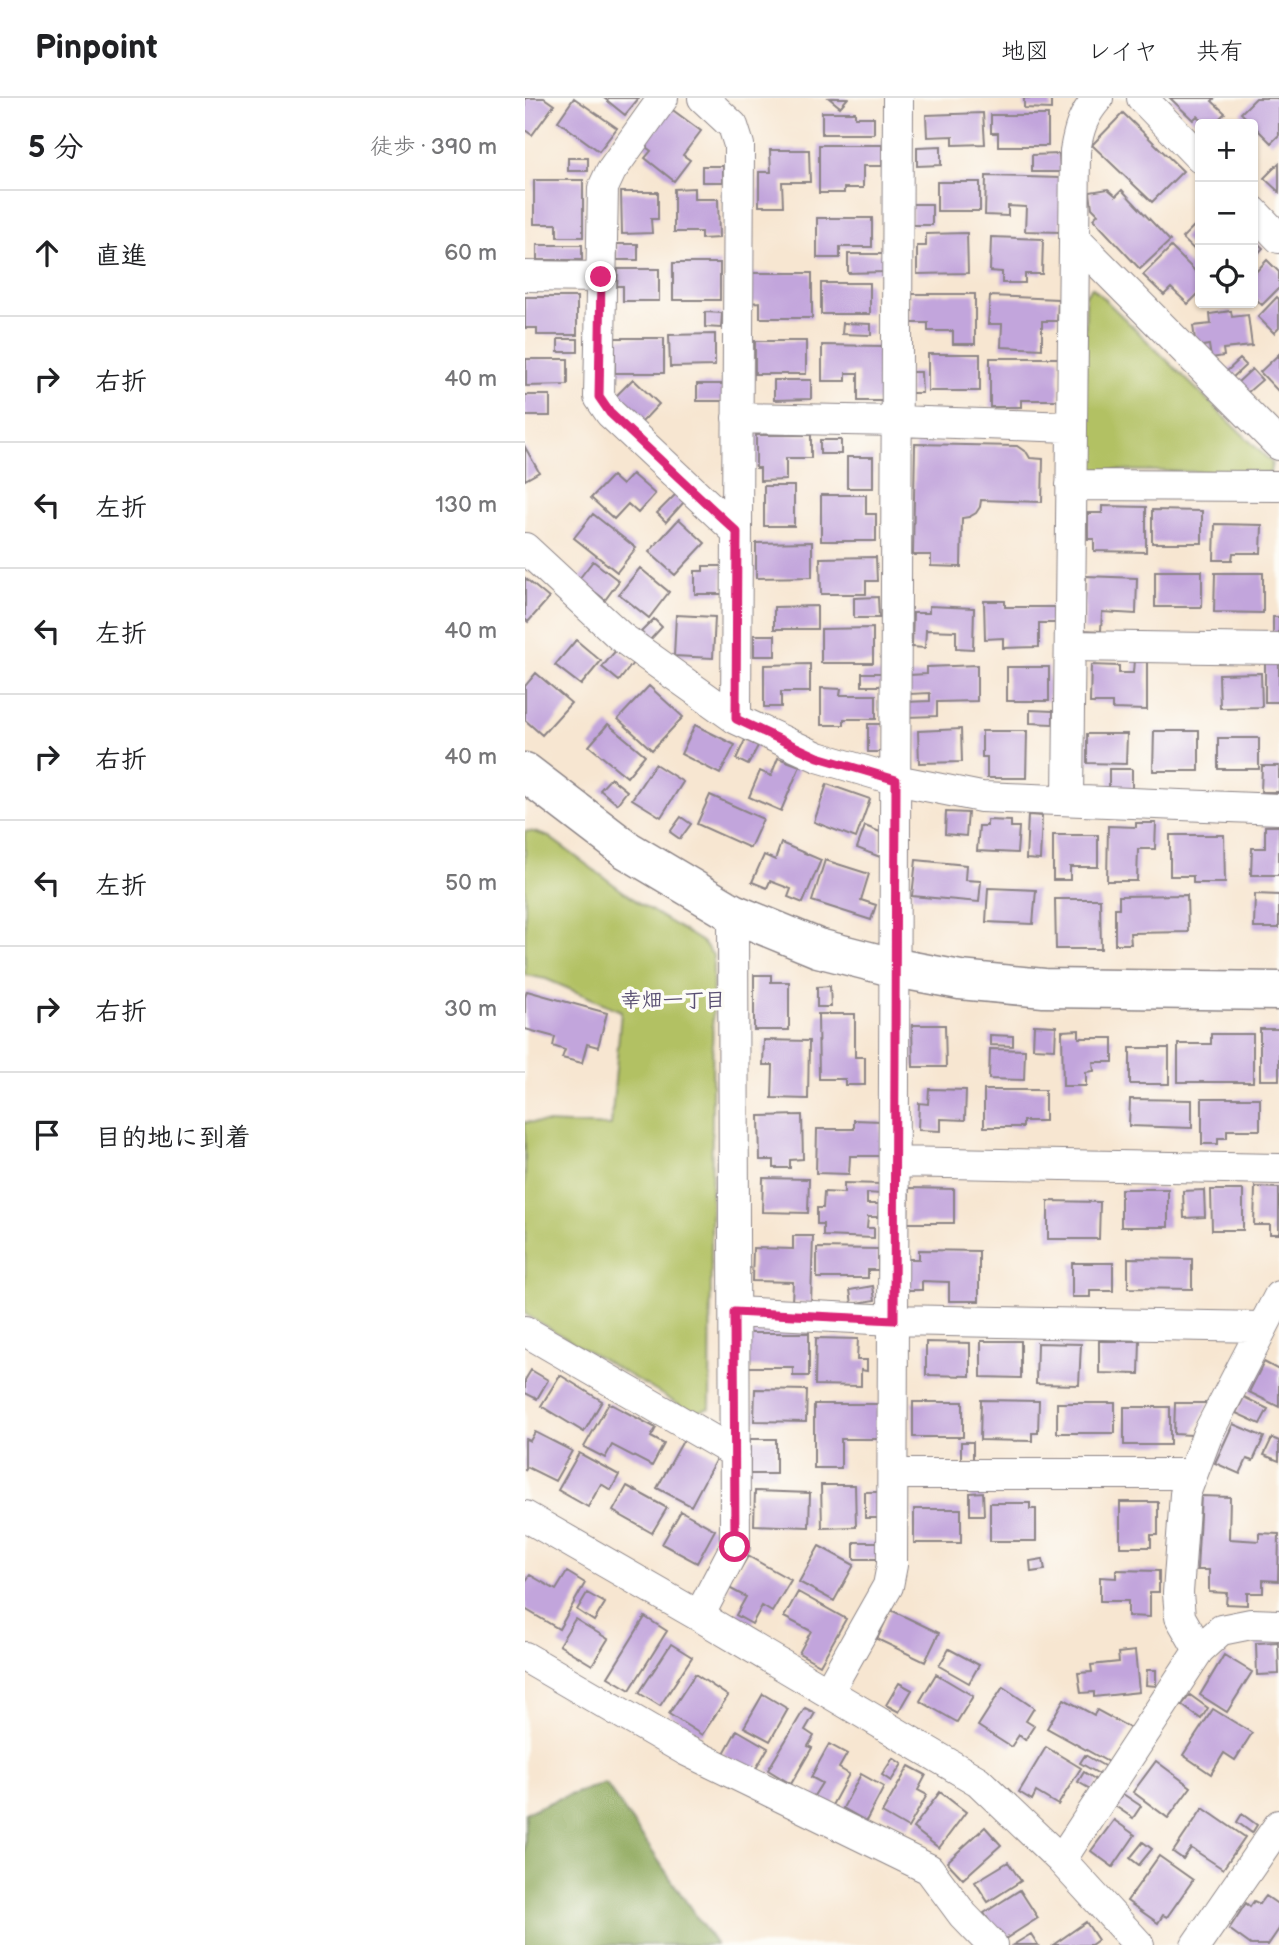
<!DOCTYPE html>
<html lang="ja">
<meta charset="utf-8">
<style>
:root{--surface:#fff;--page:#f6f6f6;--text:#202124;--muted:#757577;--line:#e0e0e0}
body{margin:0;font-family:"Balsamiq Sans","Klee One",sans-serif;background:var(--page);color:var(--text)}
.controls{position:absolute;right:21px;top:21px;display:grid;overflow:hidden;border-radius:7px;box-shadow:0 2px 5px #0004}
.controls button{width:63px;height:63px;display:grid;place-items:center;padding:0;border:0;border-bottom:2px solid var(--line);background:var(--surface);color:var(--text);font:35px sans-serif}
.stop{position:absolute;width:21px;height:21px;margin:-16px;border:5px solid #db2777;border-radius:50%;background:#fff}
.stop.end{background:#db2777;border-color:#fff;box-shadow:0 2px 7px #0008}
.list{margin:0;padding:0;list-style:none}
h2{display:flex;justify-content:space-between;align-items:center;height:91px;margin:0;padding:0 28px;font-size:30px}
h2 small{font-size:23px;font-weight:400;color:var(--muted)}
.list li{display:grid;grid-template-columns:46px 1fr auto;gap:21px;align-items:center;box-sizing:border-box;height:126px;padding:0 28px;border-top:2px solid var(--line)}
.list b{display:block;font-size:26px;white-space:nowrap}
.list em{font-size:23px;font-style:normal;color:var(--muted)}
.icon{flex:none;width:38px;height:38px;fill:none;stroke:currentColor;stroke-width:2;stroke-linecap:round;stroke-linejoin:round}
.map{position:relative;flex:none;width:754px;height:1847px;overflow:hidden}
header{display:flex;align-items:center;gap:42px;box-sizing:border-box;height:98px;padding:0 35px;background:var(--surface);border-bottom:2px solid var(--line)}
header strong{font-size:33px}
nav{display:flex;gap:38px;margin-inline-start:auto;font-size:24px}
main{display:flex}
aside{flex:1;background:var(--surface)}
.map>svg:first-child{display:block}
</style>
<header>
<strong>Pinpoint</strong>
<nav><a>地図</a><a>レイヤ</a><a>共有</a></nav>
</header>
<main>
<aside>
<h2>5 分<small>徒歩 · 390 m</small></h2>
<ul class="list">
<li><svg class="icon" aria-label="ahead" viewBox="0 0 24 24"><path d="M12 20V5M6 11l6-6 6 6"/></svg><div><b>直進</b></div><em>60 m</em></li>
<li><svg class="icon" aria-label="right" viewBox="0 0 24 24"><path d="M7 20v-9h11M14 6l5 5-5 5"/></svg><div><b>右折</b></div><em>40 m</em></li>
<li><svg class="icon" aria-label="left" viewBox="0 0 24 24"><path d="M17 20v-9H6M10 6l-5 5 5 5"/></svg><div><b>左折</b></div><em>130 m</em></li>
<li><svg class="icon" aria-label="left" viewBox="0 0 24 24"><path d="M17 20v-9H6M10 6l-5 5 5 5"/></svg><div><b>左折</b></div><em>40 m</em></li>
<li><svg class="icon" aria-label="right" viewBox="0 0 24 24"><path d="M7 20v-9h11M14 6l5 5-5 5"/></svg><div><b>右折</b></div><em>40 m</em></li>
<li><svg class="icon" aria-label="left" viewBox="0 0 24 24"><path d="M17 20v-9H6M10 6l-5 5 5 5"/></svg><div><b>左折</b></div><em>50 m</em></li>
<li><svg class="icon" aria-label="right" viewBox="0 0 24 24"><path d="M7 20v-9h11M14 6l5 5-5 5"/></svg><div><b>右折</b></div><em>30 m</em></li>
<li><svg class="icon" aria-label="arrive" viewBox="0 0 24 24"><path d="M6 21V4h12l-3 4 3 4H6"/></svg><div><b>目的地に到着</b></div></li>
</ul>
</aside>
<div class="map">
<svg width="754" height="1847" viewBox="0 0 754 1847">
<rect width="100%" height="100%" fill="#fdfcf7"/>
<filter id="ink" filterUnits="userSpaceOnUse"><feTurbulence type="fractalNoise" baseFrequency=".0143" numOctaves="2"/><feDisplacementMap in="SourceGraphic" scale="14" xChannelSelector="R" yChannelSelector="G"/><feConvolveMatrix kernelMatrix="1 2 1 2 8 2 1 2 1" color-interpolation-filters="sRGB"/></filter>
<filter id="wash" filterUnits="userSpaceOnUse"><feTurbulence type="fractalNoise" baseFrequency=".00686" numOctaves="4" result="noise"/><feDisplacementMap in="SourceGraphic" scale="28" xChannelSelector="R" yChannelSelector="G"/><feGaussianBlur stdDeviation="1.57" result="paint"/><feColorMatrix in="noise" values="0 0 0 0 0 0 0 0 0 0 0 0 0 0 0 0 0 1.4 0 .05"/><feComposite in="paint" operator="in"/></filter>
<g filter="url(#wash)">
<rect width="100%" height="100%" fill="#f7e6d1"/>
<!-- green -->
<path fill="#b2c164" stroke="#6a7250" stroke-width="2" d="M567,189L747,365L745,375L569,372L558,362L561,196Z
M0,733L9,734L24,739L114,805L177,844L188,857L185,1310L168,1315L0,1216V1024L86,1028L96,913L21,881L0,877Z"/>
<!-- forest -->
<path fill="#8da75a" stroke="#58644a" stroke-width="2" d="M80,1685C118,1738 153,1793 191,1847H0V1715L33,1701Z"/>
<g id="blocks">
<!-- building -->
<path fill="#c2a5dc" d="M0,0H19L29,7L7,37L0,32Z
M49,0L92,30L74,53L33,23Z
M79,0H114L100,17Z
M304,0H323L315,9Z
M499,0H526V11L499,10Z
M645,0H690L687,3L700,15L689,26H681L672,18L668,22Z
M731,0H752L754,2V37L746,45L716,15Z
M145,10L176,33L158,57L165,62L149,83L120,60L126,53L117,46Z
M297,14H330V19H349V36H297Z
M458,15L460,46L428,47V38L402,39L401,17Z
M598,15L658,73L627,104L567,47Z
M466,17H523V48H473V35H466Z
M294,47H357V68H338V90H319V95H294Z
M416,48V67L392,68V49Z
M245,52H284L285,84H257L258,108H234V74H246Z
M534,56L535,74H507V57Z
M43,60H63V73H43Z
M754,65V94L739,80Z
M177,68H198V84H177Z
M461,78L536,80L535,134L500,133L501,109L483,108V118L460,117Z
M9,82H58V139H32V126H9Z
M412,84H455V113H412Z
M169,90V101H193L194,140L176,141V134H149V91Z
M583,91L591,98L597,92L645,143L615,171L568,121L573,116L567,110L565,94Z
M96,94H133V121H126L127,135L97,136Z
M387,106H407V127H387Z
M292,120H347V149H315V160H292Z
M675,122V157L657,140Z
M442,135L443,175L392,176V148H401V136Z
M466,139L518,141L517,176H500V185H477V174L465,173Z
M728,141L738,150L728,161Z
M92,146H113V162H92Z
M12,147H57V162H12Z
M646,149L675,178V194L663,206L646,190L639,197L618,177Z
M323,156H359V174L323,175Z
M742,162L754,174V190L737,207L728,198V177Z
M148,165H195V202H148Z
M93,171H134V203H98V188H92Z
M224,175H287V220H235V204L224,205Z
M296,185H345V216H296Z
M386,196H450V246H428V233H403V225H386Z
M465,198L533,201L532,223H517V251L476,249L477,226H463Z
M0,199H52V237H12V230H0Z
M752,199L754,201V230L749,235L733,219Z
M706,213L707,219L723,217L727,248L698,251L699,258L686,260L684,247L671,249L668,228L686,226L685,216Z
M180,214L197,215L196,230L180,229Z
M318,225L346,226V237L317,236Z
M190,236V268L145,269L144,237Z
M90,240H139V275H90Z
M33,241H53V254H33Z
M230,243H281V276H230Z
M297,247L357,248V303H333V275H321V283H297Z
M403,256H455V293H403Z
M754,256V294L735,274Z
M465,260H534V302H496V309H465Z
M1,261H43V287L1,288Z
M715,261L721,267L706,281L700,275Z
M727,271L737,282L722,295L712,285Z
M384,274H396L397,295H385Z
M108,281L134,306L116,325L90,299Z
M249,282H286V301L249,302Z
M172,286H198V303H172Z
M0,297H25V318H0Z
M231,337H286V360H261V382L235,383V370H231Z
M295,342H316V356H295Z
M390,346L492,348L502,355L505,360L518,361L517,404L456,402L455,409L451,415L444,419L437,420L436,469L406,468V457H388Z
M0,349L14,374L0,382Z
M322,359H348V390H322Z
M107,376L130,396L113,415L103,406L89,421L66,400L87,378L97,387Z
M239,388H269V428H239Z
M151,396L159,404L141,424L132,415Z
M296,397H341V416H351V443H296Z
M577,408L621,409V454L569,453V441H563V415H577Z
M627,412L677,413V445H627Z
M68,416L111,450L92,474L49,440Z
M154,421L180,445L150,477L124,454Z
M690,426L737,427L736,455H708L707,462H689Z
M287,444V479L231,480V445Z
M351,459L352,483H341V496H296L295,460Z
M68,463L94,483L80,502L54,481Z
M178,468H198L197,496H170V473H178Z
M115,470L144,494L124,520L94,496Z
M630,473H677V509H630Z
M690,475H738V515L689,514Z
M561,478L612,480L611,516L577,514L576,533L559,532Z
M0,480L24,500L3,524L0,521Z
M353,499L354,520H329V500Z
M459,503H480V509H530V525H514V549L478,550V540L460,541Z
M292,508V531H249V509Z
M404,508L449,510L448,551L431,550V533L401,532L400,550L387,549L388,515H404Z
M151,517L190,519L188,560L149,558Z
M748,519H754V538H748Z
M129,521L137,529L125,542L116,534Z
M348,530V565H296V531Z
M229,537H250V558H229Z
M51,542L76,563L56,587L30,567Z
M92,551L108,565L94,583L77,569Z
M609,562H622V612L587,611V605H565L566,567L594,568V575H608Z
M740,565H754V604H740Z
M285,566V594H256V609H239V567Z
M452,567V603L412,604V618L380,619V604L405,603V595L384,596V577L402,576V569Z
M482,569H524V603H482Z
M11,575L46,605L17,637L0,622V588Z
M337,575H358V588H337Z
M736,575L737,609L695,610L694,576Z
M124,588L158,619L127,652L93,621Z
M296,590L316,591L315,597H351V621H319V627H296Z
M505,612L528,613V626L505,625Z
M83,626L120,657L102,679L64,648Z
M343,626H356L357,654H343Z
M170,627L210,647L195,676L156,656Z
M436,631L437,664L394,665L393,633Z
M457,633H502L501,680H462V659H457Z
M629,633H674V673H628Z
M562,636H602L601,666L562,665Z
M693,640H734V671H693Z
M220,642L233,648L223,667L211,661Z
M253,660L275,668L256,713L224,699L235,673L246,678Z
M130,666L158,684L136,719L107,701Z
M737,668H754V694H736Z
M584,671H607V693H584Z
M86,680L102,693L92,706L75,692Z
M302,686L345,701L331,740L289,724Z
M185,697L238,721L225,750L172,726Z
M421,714L443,715L441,738L420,736Z
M503,717L517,718L515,762L501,761Z
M156,719L166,726L155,741L145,734Z
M462,722L486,723V729H494L492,755L452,753L454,728H462Z
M611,725H631L630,751H613L612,783H582L583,728L611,729Z
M340,728L355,734V759L332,750Z
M740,728H754V777H726L727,750H740Z
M528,737H573V769H545V782H528Z
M645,737H699L700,785H668V778H645Z
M256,745L296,762L278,805L263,799L266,791L245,783L242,790L227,784L239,757L250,762Z
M300,762L344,776L336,802L351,807L346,822L287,803Z
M391,762L441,767L440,782L456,783L454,804L387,798Z
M463,790L511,792L508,826L461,824Z
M730,796L754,797V830H729Z
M662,797L663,834L605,835L606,846H590V810H594V798Z
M530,801H575L576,851H531Z
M229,877H246V884H264V932H229Z
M305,888L306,909H292V889Z
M2,893L82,915L73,949L62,946L57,965L37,960L40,952L28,948L30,939L0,931V899Z
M293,916H330V959H340V987H320V981H294Z
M387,927H420L421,969H388Z
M509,927L531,928L530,951L508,950Z
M735,931H754V982H735Z
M554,932V940H588V964H568L569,973L561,974V988H538L537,933Z
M686,936H728V984H653V946H686Z
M465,937L488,938V948L465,947Z
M239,942L284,943L283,1001L247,1000L248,967H238Z
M605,950H644V986H605Z
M465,951L500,952L499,982L464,981Z
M404,991L441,992L440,1022L416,1021V1033L393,1032L394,1005L403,1006Z
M459,992H520V1023H498V1029H459Z
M677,1000H735V1032H702V1040H693V1046H677Z
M605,1001L667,1002V1030L604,1028Z
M277,1017L278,1061L265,1062V1070H249V1062H235L234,1018Z
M329,1022L356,1023L355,1058H325L324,1076L291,1075L292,1031H329Z
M238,1080L284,1081L283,1115L237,1114Z
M319,1085L356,1086V1096L342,1095V1106H354L353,1119H343L342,1130H349V1140L298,1138V1126H292V1110H298L299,1094L319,1095Z
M730,1089L754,1090V1136H745V1127H729Z
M384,1090L429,1091V1125H383Z
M596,1091H643V1129H596Z
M679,1092L680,1119L659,1120L658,1093Z
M686,1092H718V1132H687Z
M523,1103L575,1104L574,1141H523Z
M268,1138H288L286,1205L267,1204L268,1184L227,1183L228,1150L268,1151Z
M292,1150L353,1151V1172H343V1180H292Z
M394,1152L454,1153V1203H424V1184L397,1183V1192H381L382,1161H394Z
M603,1160L667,1161V1191L603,1190Z
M547,1165H588V1193H565V1199H547Z
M348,1188L350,1202L327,1206L325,1192Z
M224,1235H284V1278H268V1269H224Z
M291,1240L333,1241L332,1262H342V1273L336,1272V1288L290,1287Z
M456,1243H496V1280L456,1279Z
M574,1243H615L614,1276L574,1275Z
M401,1244L445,1245V1278L401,1277Z
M512,1245L556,1246L554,1287L511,1286Z
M739,1264L754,1272V1309L724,1294Z
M6,1272L23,1282L12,1301L0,1295V1282Z
M35,1277L77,1303L59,1334L16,1308Z
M230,1291L282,1292L281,1324L229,1323Z
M719,1299L743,1311L735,1326L711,1315Z
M456,1302L514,1303L513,1335H507V1343L455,1342Z
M388,1304H438V1339H388Z
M84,1305L131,1330L126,1339L139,1346L127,1368L87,1347L80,1360L59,1349Z
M532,1305H590V1335H532Z
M650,1305H684L667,1337L649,1336Z
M289,1306H353V1341H316V1370H289Z
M599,1309H645V1347H599Z
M708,1326L739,1339L728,1363L722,1361L715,1376L690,1365Z
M10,1334L47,1353L30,1383L2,1369L0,1373V1342L1,1341L5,1343Z
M747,1340L754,1343V1363L739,1357Z
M159,1341L192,1359L166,1408L132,1390Z
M225,1341H251V1376H225Z
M436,1344H448V1362H436Z
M54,1355L94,1377L86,1392L76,1386L63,1409L33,1392Z
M296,1387H330L331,1429L297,1430Z
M102,1388L142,1410L127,1435L88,1413Z
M230,1393L285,1395L284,1429L229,1427Z
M340,1394H353V1420H340Z
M458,1394L459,1417H445V1395Z
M676,1398L705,1399L704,1441L734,1443V1435L754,1436L753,1483L738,1482V1495H722V1507L701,1506L702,1495L684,1494V1472H672Z
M595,1404H633V1437H626V1449H595Z
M465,1405H505V1411H511V1443H465Z
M389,1411H436V1445H389Z
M156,1413L190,1432L172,1465L137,1446Z
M329,1444H354V1461H329Z
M294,1448L329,1467L309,1503L274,1484Z
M223,1458L266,1482L247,1514L237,1508L227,1526L211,1517L221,1499L204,1490Z
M518,1461L520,1472L506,1474L505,1463Z
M591,1472L634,1473V1494H625V1519L603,1518V1503H575V1479L591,1480Z
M42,1474L60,1485L34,1531L0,1511V1484L5,1477L31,1492Z
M273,1494L321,1521L295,1567L274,1555L286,1533L259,1519Z
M62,1495L80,1505L69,1523L52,1512Z
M366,1512L414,1535L400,1564L352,1541Z
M120,1519L142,1533L105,1592L83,1579Z
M50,1521L83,1541L67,1567L34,1547Z
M753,1544L754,1576L732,1577L731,1545Z
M146,1546L167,1559L135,1608L114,1595Z
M424,1551L454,1567L444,1585L414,1568Z
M610,1553L614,1594L569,1599V1594L556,1595L553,1575L567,1574L566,1567L594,1564L593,1555Z
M699,1557L727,1574L702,1614L675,1597Z
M622,1572H631V1588L621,1587Z
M170,1576L203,1598L177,1637L144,1616Z
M411,1576L448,1598L432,1624L395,1603Z
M374,1585L387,1592L374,1614L361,1607Z
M478,1589L509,1610L501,1623L509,1628L500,1642L494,1637L486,1649L453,1628Z
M238,1596L263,1611L245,1643L219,1629Z
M665,1597L683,1610L676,1621L657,1607Z
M539,1601L569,1617L572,1612L605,1630L585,1665L522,1630Z
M280,1610L290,1615L280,1632L289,1638L283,1648L287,1650L266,1686L243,1672Z
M688,1611L727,1635L710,1662L699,1655L686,1676L658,1657Z
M212,1632L243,1650L229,1674L198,1657Z
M304,1646L322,1656L314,1670L324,1676L305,1711L287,1701L297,1685L286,1679Z
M521,1649L556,1670L533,1707L511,1694L507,1702L494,1694Z
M560,1657L581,1669L576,1677L555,1665Z
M368,1660L377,1666L366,1683L357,1677Z
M631,1663L666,1689L643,1720L608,1694Z
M384,1668L401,1677L393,1692L402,1697L383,1730L357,1715Z
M559,1674L573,1683L567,1692L553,1684Z
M336,1676L359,1689L341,1723L318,1710Z
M415,1694L441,1714L414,1750L388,1730Z
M598,1696L616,1708L608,1720L590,1708Z
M678,1710L720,1739L698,1771L666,1750L658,1761L648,1754Z
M717,1716L732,1727L727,1735L712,1724Z
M589,1722L610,1737L588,1769L566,1753Z
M460,1729L476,1747L438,1781L422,1764Z
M618,1744L627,1751L614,1767L605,1760Z
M634,1758L668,1782L642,1819L638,1817L633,1825L602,1803Z
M483,1764L496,1783L463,1804L450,1784Z
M495,1792L513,1820L477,1843L459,1815Z
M741,1798L754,1807V1831L743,1847H726L704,1831L721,1805L725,1809L729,1803L735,1806Z
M561,1824L573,1842L566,1847H528Z
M506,1836L513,1847H488Z"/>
</g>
</g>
<g filter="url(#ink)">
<use href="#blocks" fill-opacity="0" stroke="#8c8486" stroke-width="2"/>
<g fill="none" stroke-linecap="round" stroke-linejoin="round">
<defs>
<path id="minor" d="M138,0L86,73L78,90L74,299L85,315L212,434
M178,0L208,28L214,47L211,621
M617,0L675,60
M728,113L754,140
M549,140L754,347
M0,178L76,179
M212,320L373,323L546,329
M546,387L754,388
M0,450L96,539L211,621L293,659L371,682L456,699L754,711
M545,548L754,551
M543,702L550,53C554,30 558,17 573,0
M370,1064L754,1071
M210,1214L369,1222L738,1229
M0,1233L210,1355
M368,1376H667
M0,1418L174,1518L453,1683L536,1762L614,1847
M174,1518L210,1449L208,815
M674,1552L655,1519L653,1495L660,1396L683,1335L754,1198
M0,1559L160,1652L404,1771L438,1817L467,1847
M303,1594L363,1488L367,1467L373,0
M536,1762L674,1552L696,1532L726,1526L754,1527
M671,1847L754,1727"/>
<path id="tertiary" d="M0,674L102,752L208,815L293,850L371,870L435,882L519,890L754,893"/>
</defs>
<!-- minor casing -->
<use href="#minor" stroke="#8c8486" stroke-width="32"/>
<!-- tertiary casing -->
<use href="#tertiary" stroke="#8c8486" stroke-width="41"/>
<!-- minor -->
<use href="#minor" stroke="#fff" stroke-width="30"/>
<!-- tertiary -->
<use href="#tertiary" stroke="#fff" stroke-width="38"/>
</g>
</g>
<g fill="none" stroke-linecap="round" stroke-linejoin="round" filter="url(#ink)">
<!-- route -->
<path stroke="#db2777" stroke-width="9" d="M76,179L74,299L85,315L212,434L211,621L293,659L371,682L369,1222L209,1214L210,1449"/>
</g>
<g text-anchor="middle" stroke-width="7" stroke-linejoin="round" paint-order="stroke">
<!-- neighbourhood labels -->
<g font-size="21" font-weight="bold" fill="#5a5073" stroke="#fdfcf7">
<text x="148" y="909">幸畑一丁目</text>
</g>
</g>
</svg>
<div class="controls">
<button>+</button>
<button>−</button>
<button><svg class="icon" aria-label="locate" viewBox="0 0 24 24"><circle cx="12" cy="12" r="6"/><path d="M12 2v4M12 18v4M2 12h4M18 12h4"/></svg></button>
</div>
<div class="stop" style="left:210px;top:1449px"></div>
<div class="stop end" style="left:76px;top:179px"></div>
</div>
</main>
